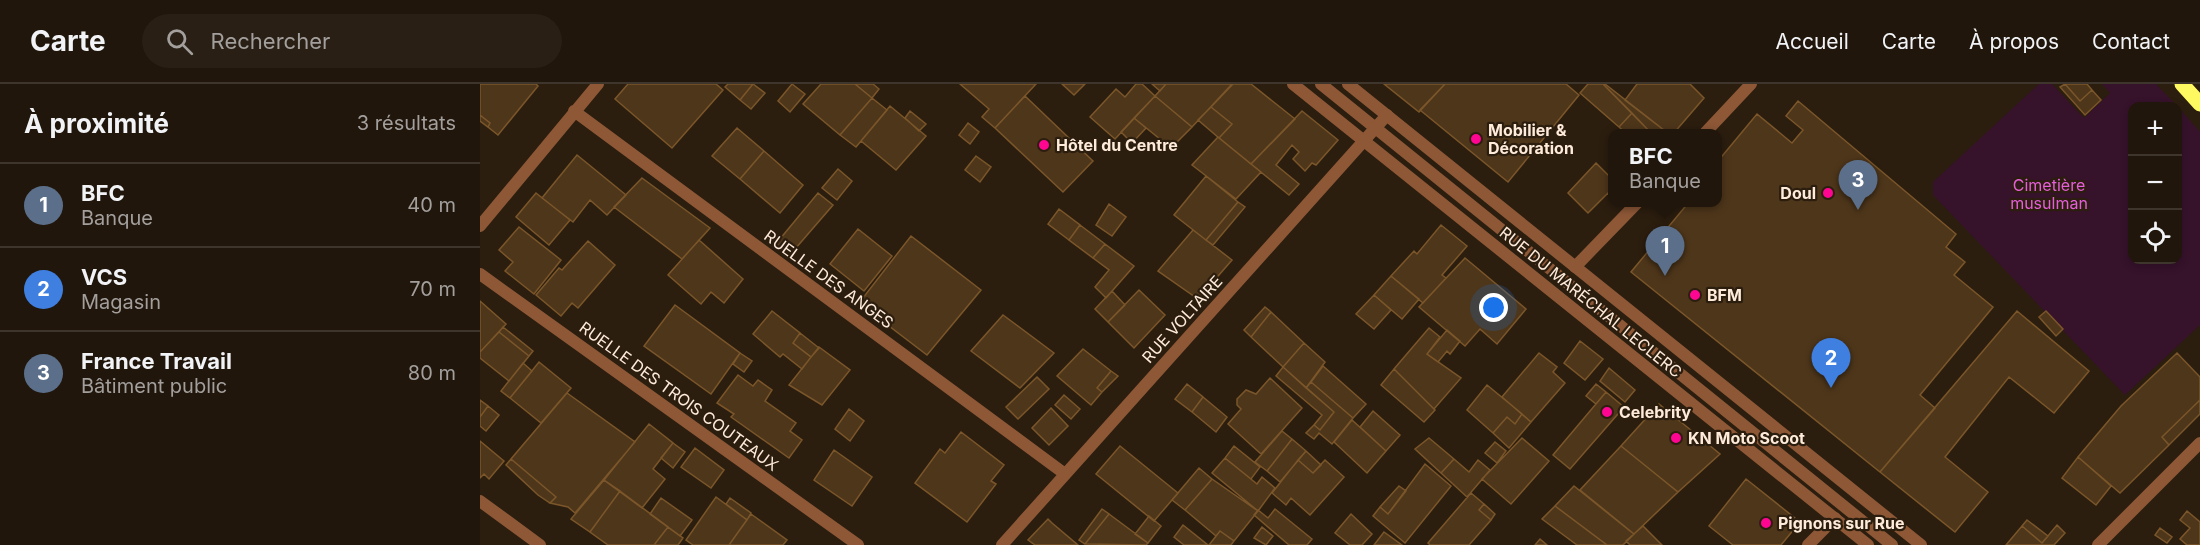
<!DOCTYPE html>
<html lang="fr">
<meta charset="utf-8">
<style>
:root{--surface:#21160b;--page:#291f14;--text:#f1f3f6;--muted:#a29f9d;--line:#3e352c;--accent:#ff0692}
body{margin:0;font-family:Inter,sans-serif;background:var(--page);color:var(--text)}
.controls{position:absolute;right:18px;top:18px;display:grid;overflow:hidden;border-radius:12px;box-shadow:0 3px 9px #0003}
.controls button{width:54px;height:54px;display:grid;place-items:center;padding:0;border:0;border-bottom:2px solid var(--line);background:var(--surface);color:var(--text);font:30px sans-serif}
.you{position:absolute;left:1014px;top:224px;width:21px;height:21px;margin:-15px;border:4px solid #fff;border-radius:50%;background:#1a73e8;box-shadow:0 0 0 9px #1a73e833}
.badge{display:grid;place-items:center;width:39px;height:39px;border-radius:50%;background:var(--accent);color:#fff;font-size:20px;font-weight:700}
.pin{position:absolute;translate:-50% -50px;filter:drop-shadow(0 2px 3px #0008)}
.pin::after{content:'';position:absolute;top:32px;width:21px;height:18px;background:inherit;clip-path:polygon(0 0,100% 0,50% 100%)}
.popup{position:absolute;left:1128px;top:45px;width:114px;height:78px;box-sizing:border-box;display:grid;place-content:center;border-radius:12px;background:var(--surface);filter:drop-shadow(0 2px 4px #0005);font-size:20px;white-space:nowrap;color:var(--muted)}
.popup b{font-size:22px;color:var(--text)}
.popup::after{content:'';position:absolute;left:50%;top:100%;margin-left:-12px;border:12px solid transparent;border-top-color:var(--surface)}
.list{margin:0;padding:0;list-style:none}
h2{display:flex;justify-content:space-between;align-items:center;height:78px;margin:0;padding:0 24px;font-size:26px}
h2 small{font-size:20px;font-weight:400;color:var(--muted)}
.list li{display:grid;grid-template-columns:39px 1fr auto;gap:18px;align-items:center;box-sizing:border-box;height:84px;padding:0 24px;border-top:2px solid var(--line)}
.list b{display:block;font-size:22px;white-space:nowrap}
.list p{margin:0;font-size:20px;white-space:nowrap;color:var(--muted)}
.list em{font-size:20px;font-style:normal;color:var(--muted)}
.icon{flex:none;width:33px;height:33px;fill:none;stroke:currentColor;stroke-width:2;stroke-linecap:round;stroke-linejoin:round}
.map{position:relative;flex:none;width:1720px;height:461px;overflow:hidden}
header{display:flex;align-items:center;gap:36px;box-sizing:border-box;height:84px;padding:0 30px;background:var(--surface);border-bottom:2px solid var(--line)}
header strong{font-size:28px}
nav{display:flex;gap:33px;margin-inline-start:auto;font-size:21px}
.search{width:420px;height:54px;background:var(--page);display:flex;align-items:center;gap:15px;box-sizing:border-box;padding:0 21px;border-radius:33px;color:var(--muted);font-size:22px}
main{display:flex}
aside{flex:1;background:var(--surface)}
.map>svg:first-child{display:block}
</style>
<header>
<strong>Carte</strong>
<div class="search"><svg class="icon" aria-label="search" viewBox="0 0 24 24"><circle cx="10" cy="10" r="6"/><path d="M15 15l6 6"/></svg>Rechercher</div>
<nav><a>Accueil</a><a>Carte</a><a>À propos</a><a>Contact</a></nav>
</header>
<main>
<aside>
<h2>À proximité<small>3 résultats</small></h2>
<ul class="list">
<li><span class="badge" style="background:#5c6f8a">1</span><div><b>BFC</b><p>Banque</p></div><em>40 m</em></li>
<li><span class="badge" style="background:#3f7fe0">2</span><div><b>VCS</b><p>Magasin</p></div><em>70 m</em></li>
<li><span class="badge" style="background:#5c6f8a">3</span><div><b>France Travail</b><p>Bâtiment public</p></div><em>80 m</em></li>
</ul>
</aside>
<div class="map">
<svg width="1720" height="461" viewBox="0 0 1720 461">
<rect width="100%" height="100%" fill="#2c1e0f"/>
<!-- green -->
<path fill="#36122b" d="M1559,0H1572L1604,34L1630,9L1622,0H1676L1697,22H1652V176H1698V23L1720,48V241L1645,311L1453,111V98Z"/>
<!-- building -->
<path fill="#4e361a" stroke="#7b562a" stroke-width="1.5" d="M0,0H56L58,2L18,51L8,43L10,39L0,31Z
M148,0H236L243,6L192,64L135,15Z
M248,0H273L260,16L245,3Z
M273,0L285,9L271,25L260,16Z
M312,0L325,10L310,28L298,17Z
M341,0H375L392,14L360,51L323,20Z
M375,0H393L399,5L392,14Z
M480,0H556L515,44L502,33L509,25Z
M582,0H605L594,11Z
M656,0H662L675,12L635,55L610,33L636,5L645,13Z
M672,0H686L680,7Z
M686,0H752L712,43L675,12Z
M753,0H771L815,35L771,80L739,54L752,40L731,23Z
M904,0H965L939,28Z
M965,0H1086L1099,11L1028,98L940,26Z
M1108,0H1123L1152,29L1139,43L1100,9Z
M1123,0H1125L1189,50H1172Z
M1157,0H1210L1224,14L1193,50H1189L1145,16Z
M1585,0H1607L1612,6L1600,17Z
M1585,0L1600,17L1612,6L1621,16L1605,31L1580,3Z
M545,12L613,77L583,108L515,44Z
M675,12L712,43L691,64L654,34Z
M392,14L407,26L376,63L360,51Z
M1318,17L1476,150L1466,163L1485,178L1474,191L1513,223L1440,311L1455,324L1400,388L1151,188L1209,118H1238V77L1277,30L1312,59L1323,46L1306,32Z
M410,22L446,52L416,86L381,57Z
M731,23L752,40L739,54L718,36Z
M430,27L446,40L439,47L425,34Z
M822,27L858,56L836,81L832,79L825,87L813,75L819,68L812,61L796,81L819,100L809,111L771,80Z
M1152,29L1172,50H1147L1139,43Z
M0,31L10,39L8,43L0,37Z
M654,34L666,44L652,59L641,48Z
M488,39L499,48L490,60L479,51Z
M257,44L284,67L260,95L232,72Z
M738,53L781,88L756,115L712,81Z
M284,67L323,101L300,129L260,95Z
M97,71L146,111L127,131L110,116L93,138L62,114Z
M496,72L511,83L500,98L485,86Z
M1116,79L1132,95V113L1128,109L1108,129L1088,109Z
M358,85L372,97L357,116L342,104Z
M726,92L758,118L726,156L694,131Z
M162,94L230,144L202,175L134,123Z
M56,109L90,136L69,161L36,133Z
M338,109L353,121L309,172L295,161Z
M758,118L765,123L733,161L726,156Z
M629,120L646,133L632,152L616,141Z
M579,125L600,141L589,156L568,140Z
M600,141L625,160L613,174L589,156Z
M961,141L987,162L962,191L966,194L943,219L911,192L934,167L937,170Z
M39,143L81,176L54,210L25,187L33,178L19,166Z
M378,145L412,172L384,207L350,180Z
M713,146L752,176L718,215L678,187Z
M431,152L501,206L447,271L379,219Z
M219,156L263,195L244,219L231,208L221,220L188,191Z
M108,157L135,181L98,224L92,219L81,232L56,211L79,184L82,186Z
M625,160L654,182L626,214L615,203L629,186L613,174Z
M985,174L1046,225L1017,260L1000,245L985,262L939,223Z
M911,192L939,215L922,235L894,211Z
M659,206L685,231L654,264L628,238Z
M632,207L645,221L628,238L615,225Z
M894,211L911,226L894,245L876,230Z
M0,217L26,240L0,268Z
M195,221L260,269L231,310L164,262Z
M785,223L791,228L771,253L764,246Z
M292,227L320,249L313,259L331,273L322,285L303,270L300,273L273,250Z
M1537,227L1609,287L1574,329L1529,293L1465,373L1508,408L1475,448L1400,388Z
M1566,227L1583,245L1576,252L1559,233Z
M791,228L824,259L803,283L771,253Z
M523,231L574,269L540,304L491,267Z
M23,243L53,267L49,272L19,248Z
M949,244L960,253L947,270L981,294L954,325L914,285Z
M967,246L980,257L970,270L967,267L958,278L947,270Z
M19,248L49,272L29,297L0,274V268Z
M320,249L339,264L331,273L313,259Z
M1100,257L1123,275L1105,296L1084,279Z
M824,259L845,278L826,304L803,283Z
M339,263L370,286L342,321L309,301Z
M603,265L631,287L617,304L622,308L611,321L577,292Z
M260,269L272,277L264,288L253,280Z
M1059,269L1077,283L1073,288L1085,299L1051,338L1022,313Z
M1697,269L1720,293V316L1682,353L1689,361L1640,409L1598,373L1641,322Z
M59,278L91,304L61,339L30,314Z
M43,279L52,287L30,314L21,307Z
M843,282L886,320L873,334L831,298Z
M803,283L854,328L840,346L834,341L842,331L796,292Z
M1129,284L1155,306L1145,318L1120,297Z
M914,285L955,326L944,338L901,301Z
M631,287L638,292L622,308L617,304Z
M258,291L273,302L278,296L292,306L285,317L316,339L310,347L322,356L309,374L251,333L254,330L237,319Z
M557,293L569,305L538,335L526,323Z
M790,294L822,324L781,370L748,340L761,325L757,321V315L766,306L776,310Z
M831,298L873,334L852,360L839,349L834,355L826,349L834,341L840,346L854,328L826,304Z
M707,300L723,313L712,328L695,315Z
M1116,300L1126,308L1116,320L1106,312Z
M1007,301L1042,330L1035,340L1027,333L1013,349L987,326Z
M1126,308L1144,323L1090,385L1073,371Z
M87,309L155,358L95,429L88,423L70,419L76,413L31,375Z
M584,311L600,325L591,335L575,321Z
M723,313L747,333L736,348L712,328Z
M0,316L8,322L0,333Z
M1720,316V330L1689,361L1682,353Z
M1179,320L1240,370L1198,408L1141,362Z
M8,322L19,331L6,347L0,342V333Z
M571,324L588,342L569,361L552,344Z
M369,325L384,337L370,357L355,345Z
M893,327L920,351L906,367L880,343Z
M1042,330L1051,338L1029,364L1013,349L1027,333L1035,340Z
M872,336L906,367L887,389L854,358Z
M169,340L193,359L173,385L185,395L162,424L124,396Z
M802,347L812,355L787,387L775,378Z
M481,348L524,381L511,397L516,400L487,438L435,399L460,365L465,369Z
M949,354L974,375L961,389L935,365Z
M1042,354L1069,377L1031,420L1002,395Z
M812,355L826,367L800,398L787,387Z
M0,357L24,377L9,395L4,390L0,394Z
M1015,358L1026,367L1017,379L1005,369Z
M193,359L205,368L193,384L181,374Z
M640,362L698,409L674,437L616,390Z
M754,362L780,383L771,395L745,374Z
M1141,362L1198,408L1154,450L1100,406Z
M215,364L244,386L231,404L201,383Z
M354,366L392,393L372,422L334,396Z
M826,367L841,381L833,389L818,376Z
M1598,373L1631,402L1616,421L1582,394Z
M745,374L777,400L782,393L795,404L778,427L732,389Z
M31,375L76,413L70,419L58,411L26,381Z
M974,375L989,388L998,376L1010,386L987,413L961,389Z
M818,376L833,389L845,376L864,393L830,431L811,414L806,421L792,409Z
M945,380L971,402L925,459L893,432L900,423L908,430Z
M719,384L732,395L705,426L692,416Z
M732,395L778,427L754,457L740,447L736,452L705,426Z
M1266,395L1320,438L1301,461H1253L1229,442Z
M124,396L140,407L110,448L91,435Z
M919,402L926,407L908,430L900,423Z
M1094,402L1150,447L1154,450L1143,461H1127L1075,422Z
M140,407L188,443L174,461H128L110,448Z
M991,409L1004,420L999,426L1011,436L989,461H950L948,459Z
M236,413L267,436L249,461H213L206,456Z
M181,414L212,436L200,452L170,430Z
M250,414L271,429L267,436L246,420Z
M1004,420L1015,430L1011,436L999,426Z
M1075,422L1127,461H1097L1062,435Z
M622,425L629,430L605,460L599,456Z
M795,425L832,455L827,461H809L774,431L778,426L788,434Z
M1707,427L1720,438V461H1707L1700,455L1710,444L1700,436Z
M271,430L307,456L303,461H249Z
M629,430L668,459L666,461L605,460Z
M871,430L892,450L882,461H870L855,449Z
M669,432L681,442L668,459L655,450Z
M568,435L572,439L598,461H555L548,456Z
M1547,436L1568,452L1562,459L1542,442Z
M703,441L728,461H704L694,453Z
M1577,441L1585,449L1574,461H1526L1542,442L1562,459Z
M1163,442L1182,461H1150L1146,457Z
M188,443L203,454L198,461H174Z
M782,443L793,452L786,461L774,454Z
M1680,444L1692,453L1687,459L1675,451Z
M740,447L754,457L751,461H729Z
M904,448L922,461H894Z
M1060,455L1067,461H1055Z"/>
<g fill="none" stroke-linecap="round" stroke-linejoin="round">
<!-- service -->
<path stroke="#8e5837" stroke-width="12" d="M841,0L1412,461
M1224,50L1271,0
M1095,183L1158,118"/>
<!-- minor -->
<path stroke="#8e5837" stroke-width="12" d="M94,27L585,390
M0,142L118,0
M0,190L378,461
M0,417L60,461
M522,461L907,31
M1328,461L1355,434
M1618,461L1720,359"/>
<!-- tertiary -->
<path stroke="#8e5837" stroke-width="12" d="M813,0L1388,461
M868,0L1441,461"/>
<!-- primary -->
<path stroke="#fff961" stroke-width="15" d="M1702,0L1720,20"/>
</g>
<!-- markers -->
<g fill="#ff0692" stroke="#2c1e0f" stroke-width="2">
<circle cx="996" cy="55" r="6"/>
<circle cx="564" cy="61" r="6"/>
<circle cx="1348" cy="109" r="6"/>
<circle cx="1215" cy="211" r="6"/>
<circle cx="1127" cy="328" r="6"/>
<circle cx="1196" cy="354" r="6"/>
<circle cx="1286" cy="439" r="6"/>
</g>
<g text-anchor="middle" stroke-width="4.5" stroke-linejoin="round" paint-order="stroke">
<!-- poi labels -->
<g font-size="16" font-weight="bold" fill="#ffebda" stroke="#2c1e0f" text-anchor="start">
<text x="1008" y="52">Mobilier &amp;<tspan x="1008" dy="18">Décoration</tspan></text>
<text x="576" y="67">Hôtel du Centre</text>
<text x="1336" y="115" text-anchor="end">Doul</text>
<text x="1227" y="217">BFM</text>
<text x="1139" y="334">Celebrity</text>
<text x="1208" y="360">KN Moto Scoot</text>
<text x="1298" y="445">Pignons sur Rue</text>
</g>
<!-- park labels -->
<g font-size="16" fill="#e85ddc" stroke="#2c1e0f">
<text x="1569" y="107">Cimetière<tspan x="1569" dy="18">musulman</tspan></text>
</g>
<!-- street labels -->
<g font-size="16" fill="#ffebda" stroke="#2c1e0f">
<text transform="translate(349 195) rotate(36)" y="6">RUELLE DES ANGES</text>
<text transform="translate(1111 218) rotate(39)" y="6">RUE DU MARÉCHAL LECLERC</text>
<text transform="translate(702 235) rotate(-48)" y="6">RUE VOLTAIRE</text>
<text transform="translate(199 312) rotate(36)" y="6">RUELLE DES TROIS COUTEAUX</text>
</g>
</g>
</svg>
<div class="controls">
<button>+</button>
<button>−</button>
<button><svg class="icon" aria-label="locate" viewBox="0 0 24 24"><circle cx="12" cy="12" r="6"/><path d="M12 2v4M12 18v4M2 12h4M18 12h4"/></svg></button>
</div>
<div class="you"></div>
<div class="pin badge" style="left:1185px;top:192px;background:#5c6f8a">1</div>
<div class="popup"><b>BFC</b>Banque</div>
<div class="pin badge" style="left:1351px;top:304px;background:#3f7fe0">2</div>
<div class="pin badge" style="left:1378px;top:126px;background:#5c6f8a">3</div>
</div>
</main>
